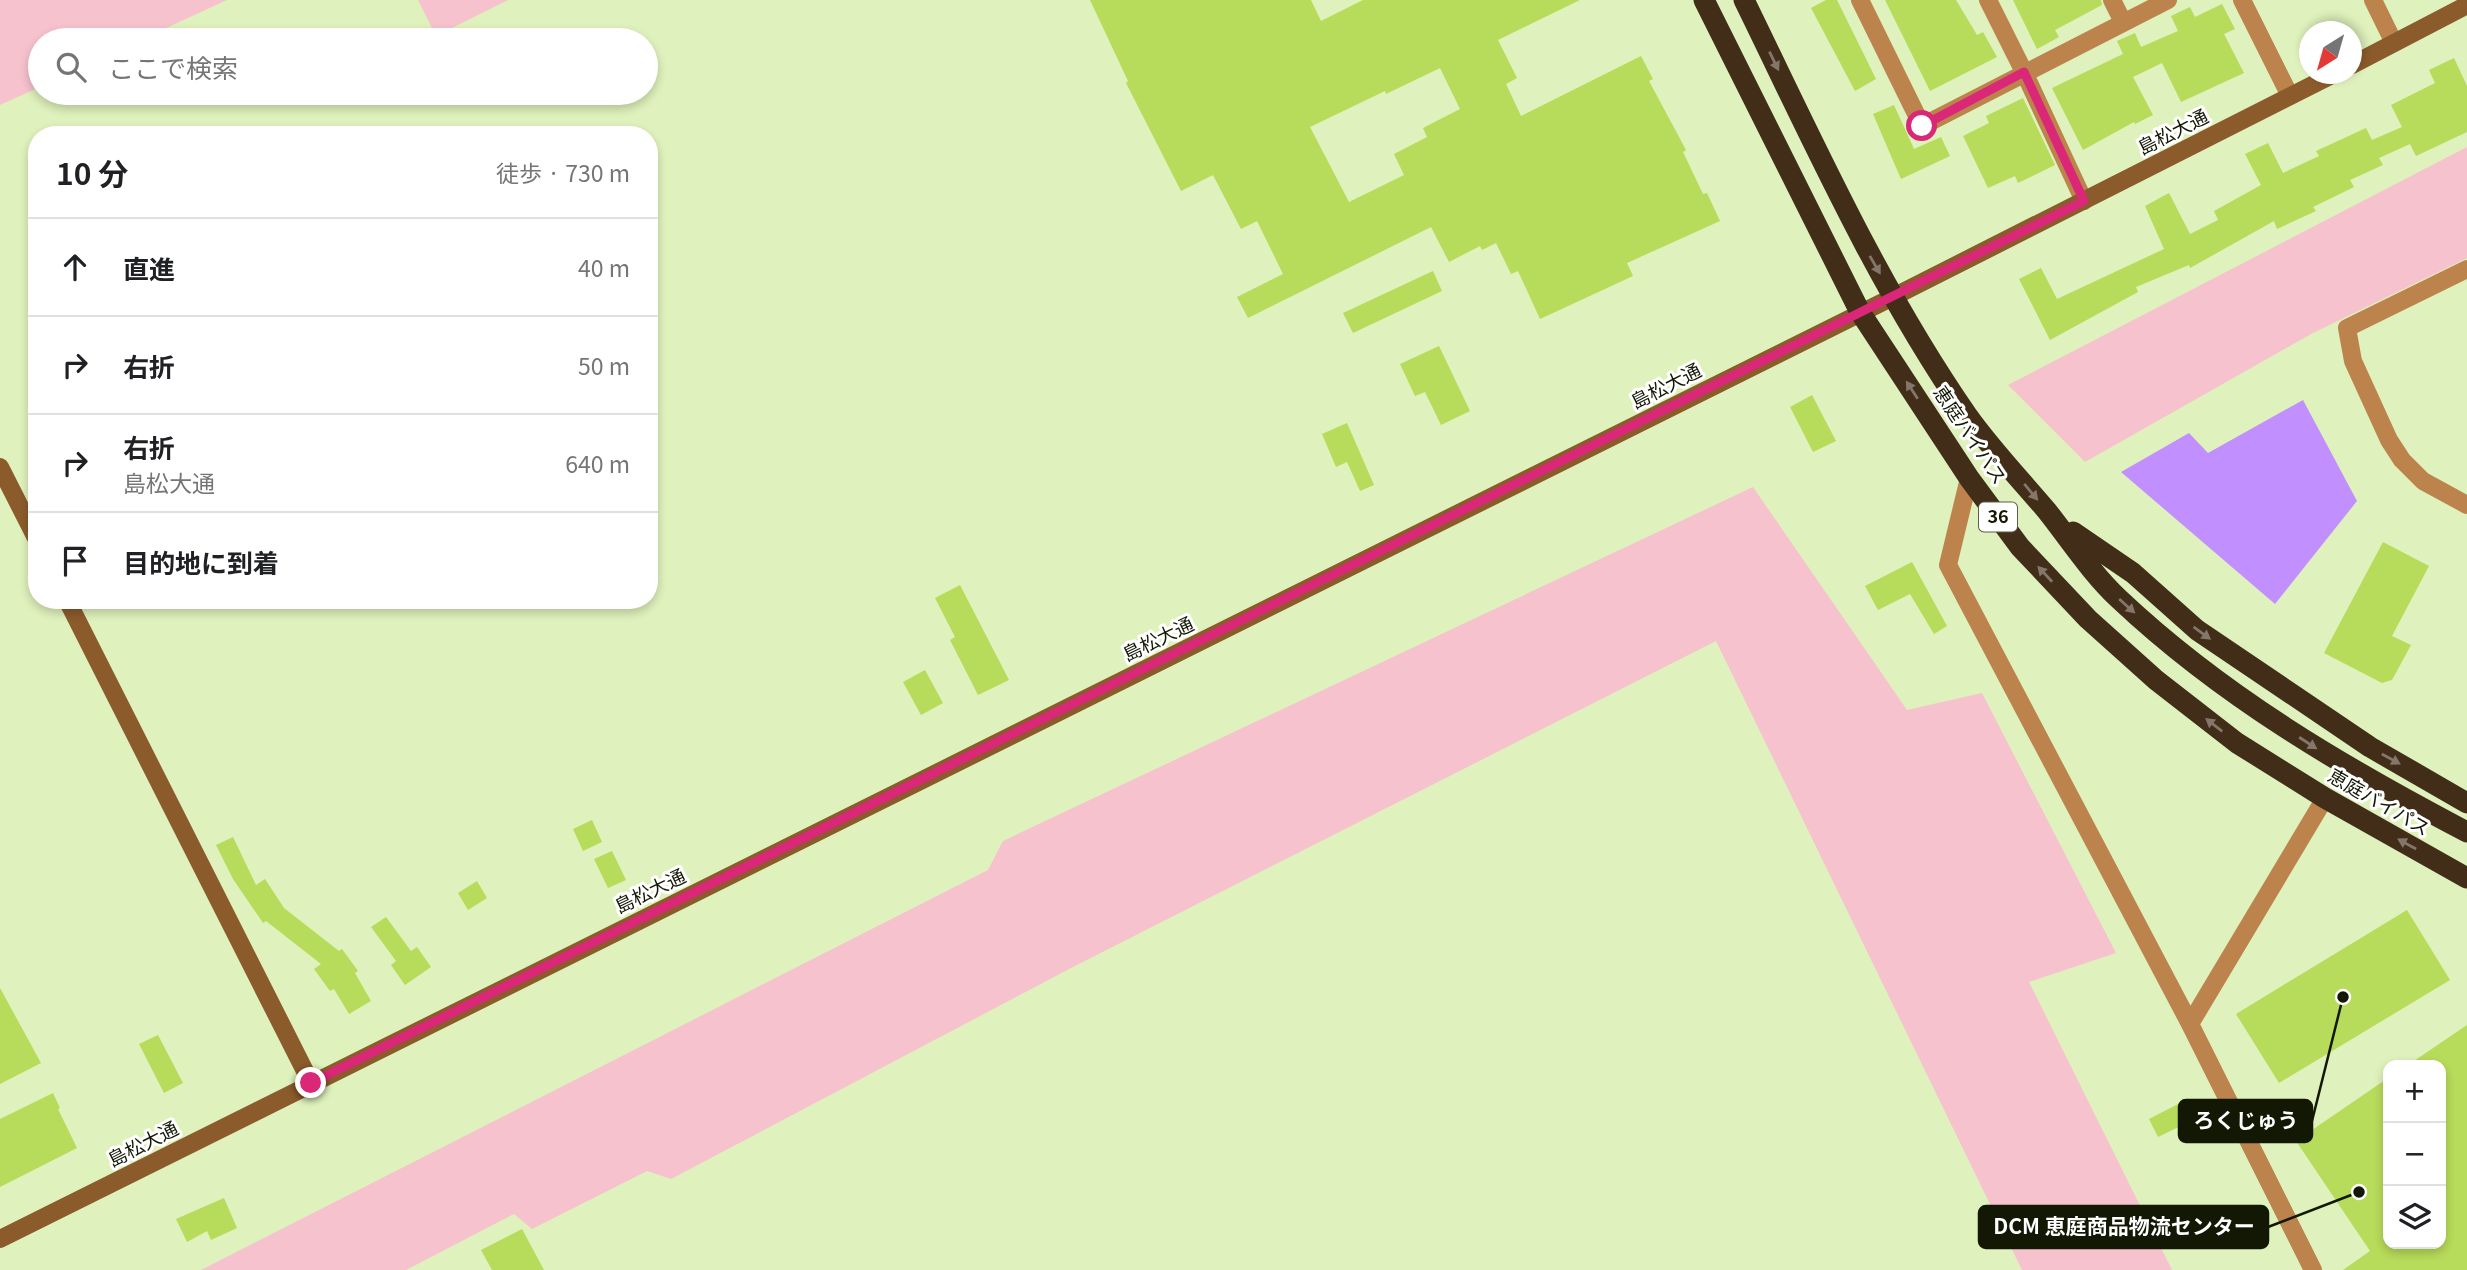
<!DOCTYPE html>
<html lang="ja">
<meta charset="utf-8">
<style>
:root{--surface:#fff;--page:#f2f2f2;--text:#202124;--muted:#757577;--line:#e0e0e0}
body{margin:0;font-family:Georgia,"Noto Sans JP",serif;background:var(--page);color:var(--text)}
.controls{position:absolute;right:21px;bottom:21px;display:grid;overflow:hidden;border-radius:14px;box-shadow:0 4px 10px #0003}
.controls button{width:63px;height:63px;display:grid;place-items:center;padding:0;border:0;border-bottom:2px solid var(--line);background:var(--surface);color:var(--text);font:35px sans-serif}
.compass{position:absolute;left:2299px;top:21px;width:63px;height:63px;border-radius:50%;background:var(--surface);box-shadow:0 4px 10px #0003;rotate:217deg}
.stop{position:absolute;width:21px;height:21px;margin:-16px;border:5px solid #db2777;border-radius:50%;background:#fff}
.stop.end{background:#db2777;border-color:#fff;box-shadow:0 2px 7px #0008}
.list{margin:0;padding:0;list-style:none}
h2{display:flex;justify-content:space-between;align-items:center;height:91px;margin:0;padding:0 28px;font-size:30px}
h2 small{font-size:23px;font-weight:400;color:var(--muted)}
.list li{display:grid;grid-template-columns:46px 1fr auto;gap:21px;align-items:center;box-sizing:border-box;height:98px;padding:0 28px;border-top:2px solid var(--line)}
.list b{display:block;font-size:26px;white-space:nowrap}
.list p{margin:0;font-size:23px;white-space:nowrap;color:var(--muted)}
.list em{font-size:23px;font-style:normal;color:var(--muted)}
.icon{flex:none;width:38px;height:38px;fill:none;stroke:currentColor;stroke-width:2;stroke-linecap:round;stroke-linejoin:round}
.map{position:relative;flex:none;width:2467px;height:1270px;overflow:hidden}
.search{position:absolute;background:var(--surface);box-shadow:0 4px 10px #0003;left:28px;top:28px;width:630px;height:77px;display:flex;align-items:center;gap:18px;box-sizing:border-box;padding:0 24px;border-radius:38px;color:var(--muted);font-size:26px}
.panel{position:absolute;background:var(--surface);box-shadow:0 4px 10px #0003;left:28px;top:126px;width:630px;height:483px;border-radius:28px}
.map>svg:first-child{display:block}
</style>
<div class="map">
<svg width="2467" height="1270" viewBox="0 0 2467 1270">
<rect width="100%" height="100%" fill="#dff1bc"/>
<!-- green -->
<path fill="#f6c2ce" d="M0,0H227L140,40H40V87L0,105Z
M418,0H508L436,36Z
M2467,147V258L2311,334L2085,462L2008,385Z
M1753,487L1907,710L1982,693L2116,953L2029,982L2172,1270H2022L1716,641L1071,968L671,1179L647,1171L532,1229L514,1214L406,1270H201L988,870L1003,841Z"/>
<!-- water -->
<path fill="#c190fe" d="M2303,400L2357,501L2275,604L2121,472L2189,433L2208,453Z"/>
<!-- building -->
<path fill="#b7db5a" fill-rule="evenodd" d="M1090,0H1311L1321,21L1363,0H1580L1498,40L1517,78L1506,84L1521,116L1641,56L1653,79L1649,81L1686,150L1683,152L1703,194L1707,193L1720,221L1627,263L1633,276L1540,319L1518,271L1511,274L1496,243L1482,250L1480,246L1449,262L1431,227L1248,318L1237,297L1283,274L1257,221L1241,229L1213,175L1181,191L1126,83L1128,81ZM1440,68L1460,109L1423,128L1427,137L1394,154L1404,175L1349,202L1310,127L1385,91L1386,94Z
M1826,0H1837L1876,79L1855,91L1811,8Z
M1885,0H1956L1977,35L1983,32L1997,57L1930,91Z
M2013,0H2101L2102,5L2055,30L2059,37L2037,49Z
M2222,4L2235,29L2224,34L2244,73L2181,102L2162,63L2133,77L2153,115L2135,124L2134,122L2083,150L2052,88L2123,54L2117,41L2135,33L2141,47L2178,31L2171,16L2190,7L2195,17Z
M2454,58L2467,86V132L2416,156L2410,144L2379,158L2383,165L2350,180L2354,187L2313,207L2316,211L2277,229L2274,221L2190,268L2189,265L2136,287L2138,292L2050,340L2019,279L2041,268L2057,299L2164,249L2145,206L2169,193L2190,234L2218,220L2214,211L2261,185L2245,154L2268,143L2283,173L2319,156L2316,151L2366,128L2372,140L2402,127L2391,105L2435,83L2429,70Z
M2023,98L2055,165L2018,183L2015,176L1988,188L1963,136L1989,123L1986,116Z
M1894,105L1914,149L1941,137L1950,156L1901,179L1873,114Z
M1433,271L1442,291L1353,333L1343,313Z
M1439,346L1470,411L1441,425L1425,392L1415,396L1400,364Z
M1812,395L1836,441L1813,452L1790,407Z
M1347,423L1374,485L1360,491L1347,462L1336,467L1322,434Z
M2383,542L2429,566L2392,636L2411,645L2392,680L2382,683L2324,653Z
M1912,562L1947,626L1934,634L1910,594L1878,610L1865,586Z
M960,585L1009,680L978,695L950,640L955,637L935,598Z
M925,670L943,703L921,715L903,682Z
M592,820L602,842L583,851L573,829Z
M233,837L256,885L265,879L284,908L339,951L342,949L358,971L355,973L371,1001L349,1014L334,989L330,991L314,969L321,964L266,921L263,923L233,879L216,845Z
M612,851L626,880L608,888L594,859Z
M477,881L487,898L468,910L458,893Z
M2407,910L2450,980L2279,1083L2236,1014Z
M386,917L411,951L417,947L431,967L405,985L391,965L396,961L371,927Z
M0,988L41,1063L0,1084Z
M2467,1025V1270H2343L2370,1251L2296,1141L2388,1078V1244H2441V1065H2408Z
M158,1035L183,1083L164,1093L139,1044Z
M53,1093L60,1108L58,1109L77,1148L0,1187V1119Z
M2182,1102L2191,1121L2158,1137L2149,1119Z
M224,1198L237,1228L211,1240L207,1231L187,1242L176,1219Z
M522,1229L544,1270H492L481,1250Z"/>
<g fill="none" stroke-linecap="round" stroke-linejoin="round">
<!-- street -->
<path stroke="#bc834d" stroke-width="18" d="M1860,0L1922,126L2168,0
M1988,0L2024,72L2084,201
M2112,0L2123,22
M2242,0L2290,96
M2373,0L2394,43
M2467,269L2347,328L2353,361L2389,440L2402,460L2423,481L2467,505
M1969,478L1948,565L2190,1024L2313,1270
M2190,1024L2325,798"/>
<!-- secondary -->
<path stroke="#8b5b2b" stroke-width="18" d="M2352,65L2467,5
M0,467L37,540
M67,600L311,1083
M0,1239L1893,297L2334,74"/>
<!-- highway -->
<path stroke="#422d19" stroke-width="21" d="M1704,0L1860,312L1969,478L2020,547L2088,619L2156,680L2237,743L2325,798L2467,878
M1744,0C1813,141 1877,285 1967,415C1991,449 2020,479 2047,511C2070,540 2092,574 2119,599C2222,696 2343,767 2467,832
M2073,532L2133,573L2197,630L2370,747L2467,803"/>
</g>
<!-- one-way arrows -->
<defs><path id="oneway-solid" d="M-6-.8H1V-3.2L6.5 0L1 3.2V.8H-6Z" transform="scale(1.75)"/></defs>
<g fill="#84766a">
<use href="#oneway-solid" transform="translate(1774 61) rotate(64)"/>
<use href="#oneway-solid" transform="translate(1875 265) rotate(60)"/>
<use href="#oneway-solid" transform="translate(1912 390) rotate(-123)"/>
<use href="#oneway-solid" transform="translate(2031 492) rotate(50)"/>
<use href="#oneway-solid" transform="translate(2045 574) rotate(-133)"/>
<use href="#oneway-solid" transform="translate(2127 606) rotate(42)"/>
<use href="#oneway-solid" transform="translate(2202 633) rotate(36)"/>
<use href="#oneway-solid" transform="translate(2214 725) rotate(-142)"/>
<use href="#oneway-solid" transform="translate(2308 743) rotate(33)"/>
<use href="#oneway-solid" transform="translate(2391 759) rotate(29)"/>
<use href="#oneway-solid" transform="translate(2407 844) rotate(-151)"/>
</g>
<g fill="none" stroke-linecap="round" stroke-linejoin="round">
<!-- route -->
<path stroke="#db2777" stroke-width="9" d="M311,1083L2084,201L2024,72L1922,126"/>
</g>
<g text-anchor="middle" stroke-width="6" stroke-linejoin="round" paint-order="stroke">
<!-- shield labels -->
<rect fill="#fff" stroke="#5a5d50" stroke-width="2" x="1979" y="502.5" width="38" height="29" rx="5"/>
<g font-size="18" font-weight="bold" fill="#131805">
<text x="1998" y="523">36</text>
</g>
<!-- street labels -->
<g font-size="19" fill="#131805" stroke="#fff">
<text transform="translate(2173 132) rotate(-27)" y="7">島松大通</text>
<text transform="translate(1666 386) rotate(-27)" y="7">島松大通</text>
<text transform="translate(1970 435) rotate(56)" y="7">恵庭バイパス</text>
<text transform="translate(1158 639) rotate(-26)" y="7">島松大通</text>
<text transform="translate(2379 802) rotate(30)" y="7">恵庭バイパス</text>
<text transform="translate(650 891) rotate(-26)" y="7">島松大通</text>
<text transform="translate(143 1144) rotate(-27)" y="7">島松大通</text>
</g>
</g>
<!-- callouts -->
<path fill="none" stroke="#131805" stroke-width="2.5" d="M2343 997L2312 1121M2359 1192L2268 1227"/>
<g fill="#131805" stroke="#fff" stroke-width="2.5">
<circle cx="2343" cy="997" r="7"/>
<circle cx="2359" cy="1192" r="7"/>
</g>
<g fill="#131805" stroke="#131805" stroke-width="2.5">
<rect x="2179" y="1100" width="133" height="42" rx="7"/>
<rect x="1979" y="1206" width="289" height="42" rx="7"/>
</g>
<g font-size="21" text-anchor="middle" font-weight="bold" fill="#fff">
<text x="2246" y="1128">ろくじゅう</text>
<text x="2124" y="1234">DCM 恵庭商品物流センター</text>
</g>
</svg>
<div class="controls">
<button>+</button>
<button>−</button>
<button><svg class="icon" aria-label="layers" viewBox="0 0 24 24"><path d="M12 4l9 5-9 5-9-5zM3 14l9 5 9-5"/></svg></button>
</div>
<svg class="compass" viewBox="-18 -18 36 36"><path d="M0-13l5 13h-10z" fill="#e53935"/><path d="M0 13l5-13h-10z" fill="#757577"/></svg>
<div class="stop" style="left:1922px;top:126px"></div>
<div class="stop end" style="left:311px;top:1083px"></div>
<div class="search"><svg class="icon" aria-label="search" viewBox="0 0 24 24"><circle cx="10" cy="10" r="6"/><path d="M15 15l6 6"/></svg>ここで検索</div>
<section class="panel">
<h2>10 分<small>徒歩 · 730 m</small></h2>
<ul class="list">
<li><svg class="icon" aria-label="ahead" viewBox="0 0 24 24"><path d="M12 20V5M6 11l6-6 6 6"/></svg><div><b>直進</b></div><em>40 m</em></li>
<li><svg class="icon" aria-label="right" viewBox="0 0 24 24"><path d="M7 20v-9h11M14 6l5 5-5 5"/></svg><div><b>右折</b></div><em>50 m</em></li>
<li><svg class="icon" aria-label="right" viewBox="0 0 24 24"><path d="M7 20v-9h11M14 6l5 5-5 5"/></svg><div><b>右折</b><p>島松大通</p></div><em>640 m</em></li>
<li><svg class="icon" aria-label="arrive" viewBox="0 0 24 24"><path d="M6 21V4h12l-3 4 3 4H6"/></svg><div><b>目的地に到着</b></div></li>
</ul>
</section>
</div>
